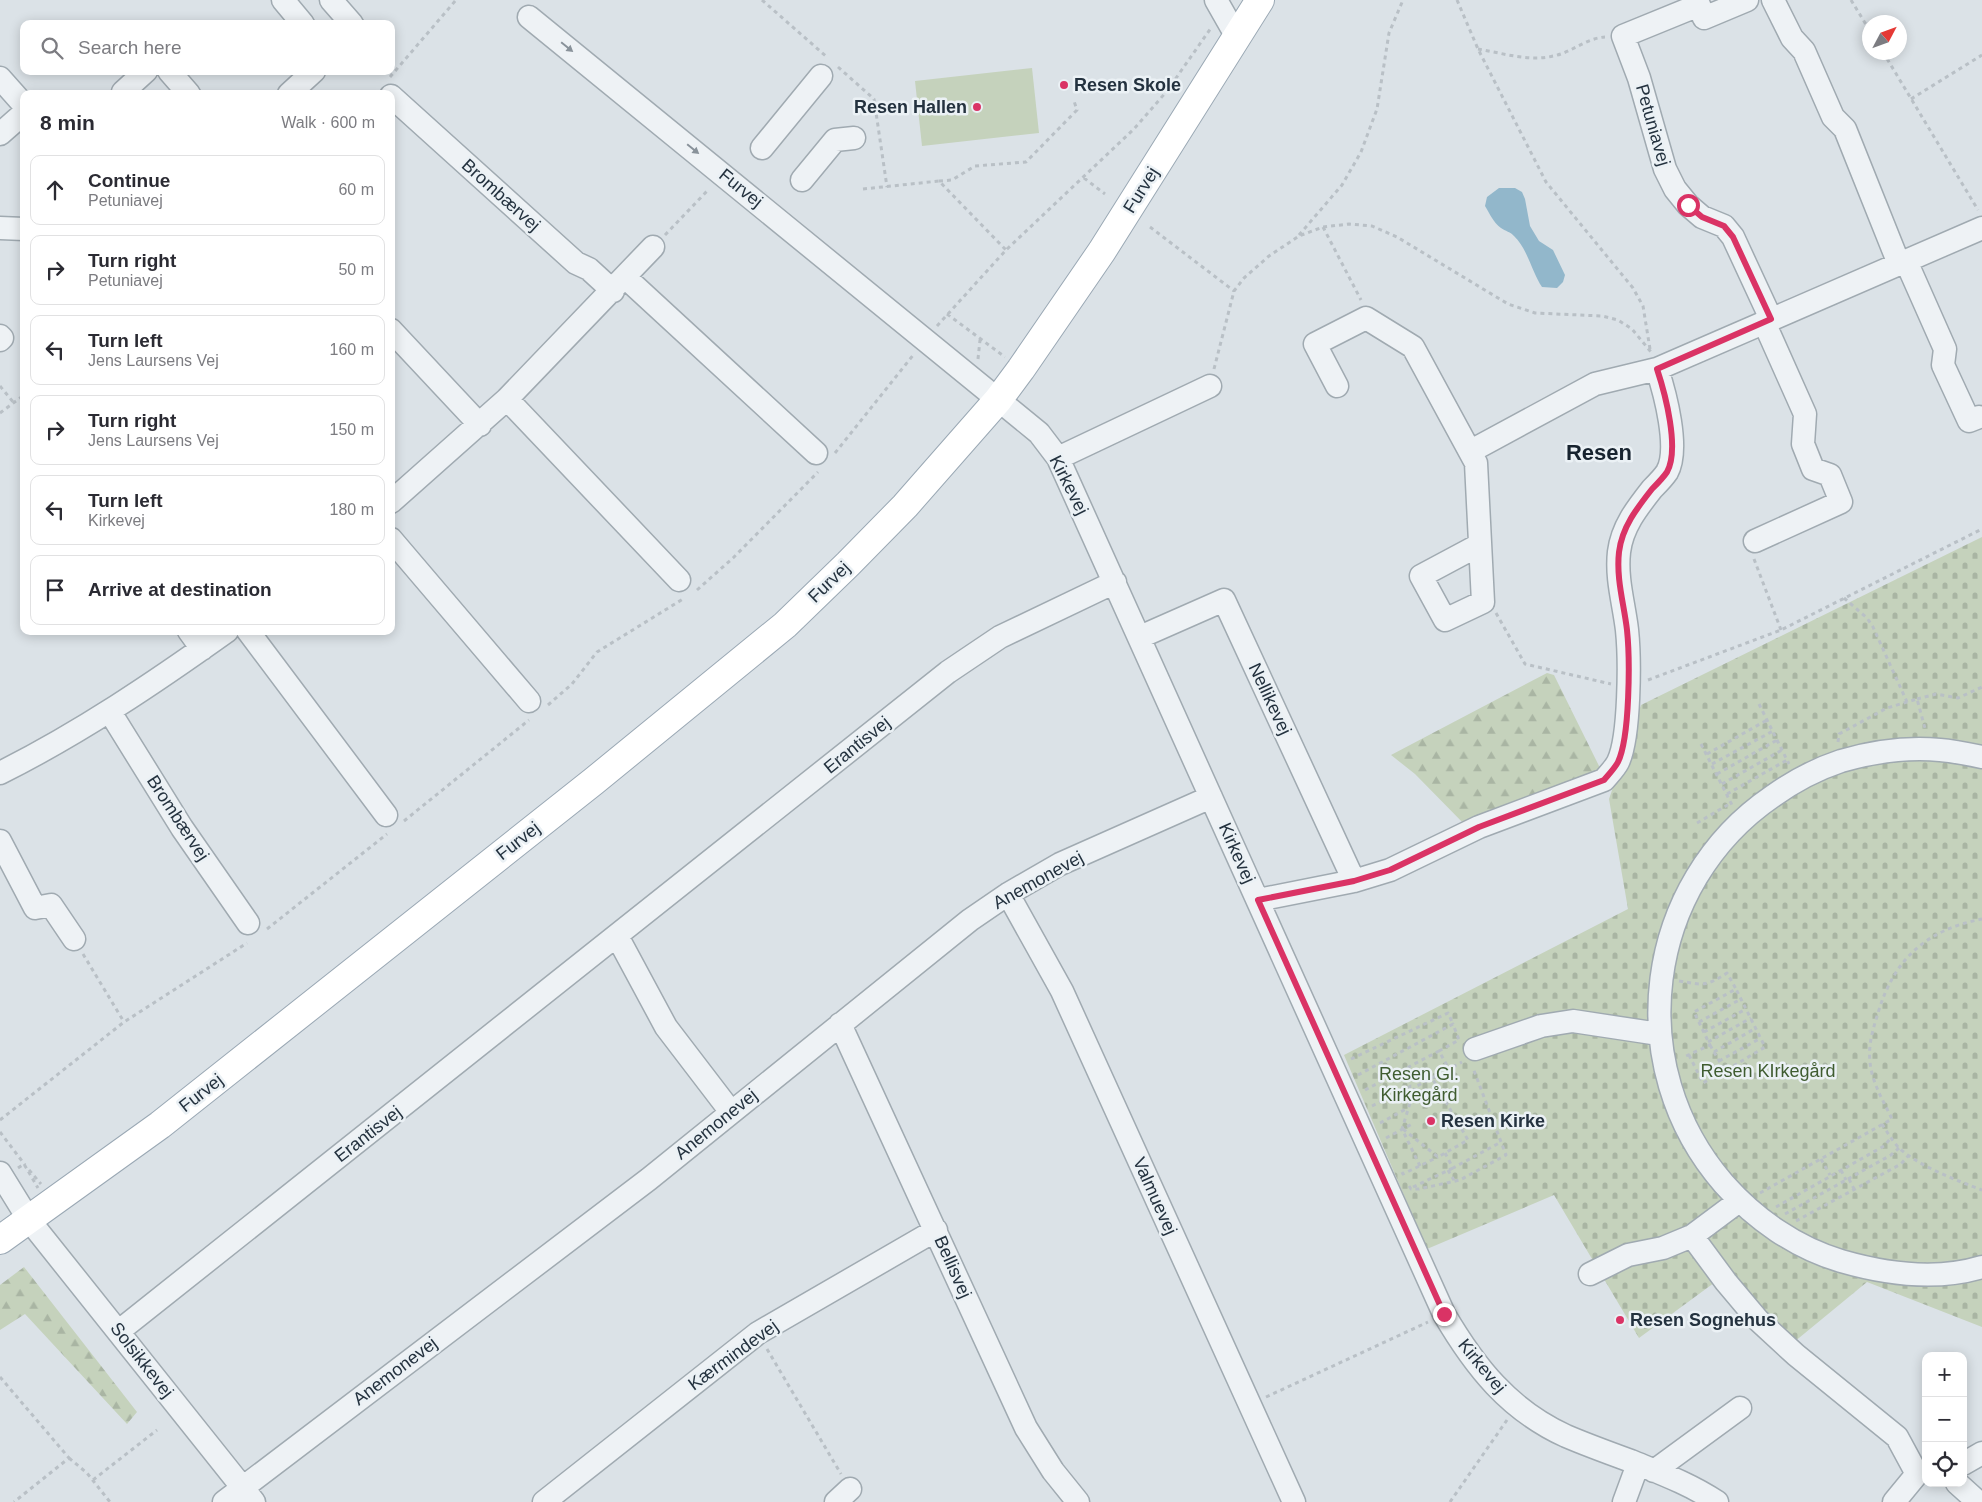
<!DOCTYPE html>
<meta charset="utf-8">
<style>
:root{--surface:#fff;--page:#f7f7f7;--text:#2b2b33;--muted:#7c7c81;--line:#e1e1e2}
body{margin:0;font-family:Arial,sans-serif;background:var(--page);color:var(--text)}
.controls{position:absolute;right:15px;bottom:15px;display:grid;overflow:hidden;border-radius:10px;box-shadow:0 2px 12px #0003}
.controls button{width:45px;height:45px;display:grid;place-items:center;padding:0;border:0;border-bottom:1px solid var(--line);background:var(--surface);color:var(--text);font:25px sans-serif}
.compass{position:absolute;left:1862px;top:15px;width:45px;height:45px;border-radius:50%;background:var(--surface);box-shadow:0 2px 12px #0003;rotate:49deg}
.stop{position:absolute;width:15px;height:15px;margin:-11px;border:4px solid #da3365;border-radius:50%;background:#fff}
.stop.end{background:#da3365;border-color:#fff;box-shadow:0 1px 5px #0008}
.list{margin:0;padding:0;list-style:none}
h2{display:flex;justify-content:space-between;align-items:center;height:65px;margin:0;padding:0 20px;font-size:21px}
h2 small{font-size:16px;font-weight:400;color:var(--muted)}
.list li{display:grid;grid-template-columns:32px 1fr auto;gap:15px;align-items:center;box-sizing:border-box;height:70px;margin:0 10px 10px;padding:0 10px;border:1px solid var(--line);border-radius:10px}
.list b{display:block;font-size:19px;white-space:nowrap}
.list p{margin:0;font-size:16px;white-space:nowrap;color:var(--muted)}
.list em{font-size:16px;font-style:normal;color:var(--muted)}
.icon{flex:none;width:28px;height:28px;fill:none;stroke:currentColor;stroke-width:2;stroke-linecap:round;stroke-linejoin:round}
.map{position:relative;flex:none;width:1982px;height:1502px;overflow:hidden}
.search{position:absolute;background:var(--surface);box-shadow:0 2px 12px #0003;left:20px;top:20px;width:375px;height:55px;display:flex;align-items:center;gap:12px;box-sizing:border-box;padding:0 18px;border-radius:10px;color:var(--muted);font-size:19px}
.panel{position:absolute;background:var(--surface);box-shadow:0 2px 12px #0003;left:20px;top:90px;width:375px;height:545px;border-radius:10px}
.map>svg:first-child{display:block}
</style>
<div class="map">
<svg width="1982" height="1502" viewBox="0 0 1982 1502">
<defs>
<pattern id="forest-firs" width="22" height="20" patternUnits="userSpaceOnUse" patternTransform="scale(1.25)"><rect width="22" height="20" fill="#c5d2bc"/><path d="M5 1l3.5 6h-7zM16 11l3.5 6h-7z" fill="#a9b5a3"/></pattern>
<pattern id="cemetery-stones" width="16" height="16" patternUnits="userSpaceOnUse" patternTransform="scale(1.25)"><rect width="16" height="16" fill="#c5d2bc"/><path d="M2 7V4a2 2 0 0 1 4 0v3zM10 15v-3a2 2 0 0 1 4 0v3z" fill="#a9b5a3"/></pattern>
</defs>
<rect width="100%" height="100%" fill="#dbe2e7"/>
<!-- green -->
<path fill="#c5d2bc" d="M1032,68L1039,133L922,146L915,81Z"/>
<!-- forest -->
<path fill="url(#forest-firs)" d="M1547,673L1554,675L1601,770L1467,827L1415,774L1391,755Z
M24,1267L137,1412L127,1424L25,1314L0,1330V1285Z"/>
<!-- cemetery -->
<path fill="url(#cemetery-stones)" d="M1982,537V1327L1867,1282L1788,1347L1718,1280L1639,1338L1554,1195L1427,1249L1344,1055L1628,909L1609,799L1641,705Z"/>
<!-- water -->
<path fill="#92b7cb" d="M1499,188H1515L1522,192L1525,199L1530,226L1539,241L1553,250L1565,275L1563,282L1557,288L1542,287C1532,272 1527,248 1514,236C1511,232 1505,231 1501,228C1493,222 1490,214 1485,206L1487,197Z"/>
<g fill="none" stroke-linecap="round" stroke-linejoin="round">
<defs>
<path id="minor" d="M283,0L303,24
M331,0L352,24
M1216,0L1237,37
M1747,0L1704,18L1699,5L1623,36L1639,78L1665,169L1675,189L1688,205L1702,217L1724,226L1733,237L1771,319
M1773,0L1792,38L1804,51L1833,117L1845,129L1899,264
M529,17L1039,433L1058,458L1444,1314C1475,1367 1509,1410 1566,1436C1587,1445 1609,1453 1631,1461C1660,1473 1690,1484 1717,1502
M169,71L189,94
M0,78L24,105
M125,94L123,92L146,71
M289,94L314,71
M391,96L576,263L589,269L613,291
M0,134L24,113
M762,148L821,76
M802,180L835,140L854,138
M0,228L24,229
M1906,261L1945,349L1943,365L1969,421L1979,417
M625,277L816,453
M391,330L480,425
M0,336L2,338L0,340
M1337,386L1315,344L1366,318L1413,347L1476,463L1483,602L1445,620L1421,576L1479,545
M507,399L679,580
M1471,451L1595,384L1657,369L1982,228
M1058,458L1210,386
M391,502L507,399L653,247
M391,539L529,701
M1755,541L1841,502L1830,475L1813,469L1803,444L1805,414L1764,322
M189,631L202,649
M248,631L386,815
M1140,637L1224,600L1354,881
M110,712L182,828L248,923
M1982,757C1968,754 1954,751 1940,750C1907,747 1872,752 1841,761C1817,769 1794,781 1773,796C1644,884 1621,1066 1724,1184C1755,1219 1796,1248 1841,1261C1886,1274 1936,1281 1982,1267
M0,773C80,733 154,683 227,631
M0,841L35,908L51,905L74,939
M1008,894L1062,991L1294,1502
M1258,900L1354,881L1390,870L1479,827L1604,780C1609,774 1615,768 1618,762C1630,737 1630,659 1627,630C1624,604 1616,579 1619,552C1622,527 1637,508 1652,489C1657,484 1663,478 1667,472C1680,449 1665,393 1657,369
M617,936L666,1027L731,1112
M840,1024L1026,1428L1053,1471L1078,1502
M1475,1049L1541,1026L1573,1021L1659,1034
M0,1173L29,1220L254,1502
M1692,1236L1726,1282L1758,1320L1796,1355L1897,1437L1917,1474L1894,1502
M1590,1274L1628,1255L1663,1248L1692,1236L1739,1201
M119,1331L948,672L1000,637L1115,582
M1963,1464L1982,1453
M1654,1471L1740,1408
M1957,1483L1978,1502
M224,1502L649,1179L970,920L1008,894L1060,864L1211,797
M544,1502L758,1333L936,1230
M836,1502L850,1489
M1624,1502L1638,1464"/>
<path id="major" d="M0,1240L160,1125L594,781L785,625L848,564L905,506L998,400L1021,369L1102,251L1260,0"/>
</defs>
<!-- minor casing -->
<use href="#minor" stroke="#a0aab1" stroke-width="25"/>
<!-- major casing -->
<use href="#major" stroke="#9aa8b4" stroke-width="30"/>
<!-- path -->
<path stroke="#b9c0c6" stroke-width="3" stroke-dasharray="4 4" stroke-linecap="butt" d="M762,0L828,58
M1457,0L1478,49L1546,182L1633,288L1643,306L1650,349
M1851,0L1870,31
M1478,49C1502,53 1530,62 1553,56C1571,53 1586,38 1605,37
M1883,52L1978,210
M838,67L874,99L887,187
M390,77L456,0
M1911,99L1982,55
M1084,178L1105,194
M939,181L952,180L975,166L1026,162L1077,110L1074,101
M863,189L939,181L1006,250
M1150,227L1234,291
M1323,227L1361,300
M665,235L709,189
M1299,235L1342,185L1361,152L1377,109L1389,33L1403,0
M947,314L1005,357
M937,326L1006,250L1134,129L1167,91L1211,28
M978,359L980,340
M1214,369L1234,291L1244,278L1269,256L1299,236L1323,227L1349,224L1372,226L1397,237L1508,304L1535,313L1602,316L1618,320L1632,329L1651,352
M0,386L14,403
M0,413L24,395
M835,453L914,354
M1754,559L1781,630
M697,590L733,558L818,472
M1844,598L1867,618L1873,627L1907,702
M1496,613L1525,664L1611,684
M1648,680L1781,630L1982,529
M1917,699L1936,694L1958,698L1982,687
M1759,704L1789,764
M548,705L572,684L597,652L683,599
M1838,742L1839,734L1887,708L1917,699L1926,732
M1701,744L1732,805
M1707,754L1767,720
M1712,764L1773,731
M1717,774L1777,740
M1722,784L1782,750
M1727,794L1787,760
M404,821L529,720
M1697,823L1731,803
M267,929L387,834
M83,954L124,1022
M1679,981C1704,985 1705,987 1727,973L1736,989L1694,1012L1710,1045L1684,1057
M1699,1022L1741,999
M1704,1032L1746,1009
M1708,1042L1751,1018
M1710,1045L1725,1071L1765,1047L1736,989
M1714,1052L1756,1028
M1689,1055L1703,1083L1725,1071
M1351,1059L1448,1013L1453,1024
M1719,1061L1761,1038
M1358,1075L1453,1024L1459,1040L1439,1051L1449,1069
M1365,1090L1439,1051
M1372,1106L1411,1086L1415,1087
M0,1120L124,1022L247,943
M1380,1123L1408,1108
M1882,1124C1887,1132 1892,1140 1898,1147C1916,1165 1958,1181 1982,1190
M1403,1129L1438,1157L1468,1140L1432,1078
M0,1132L25,1165
M1386,1138L1412,1124
M1445,1153L1453,1168L1501,1142
M1821,1159L1830,1175
M1420,1166L1402,1129L1415,1087L1462,1062
M18,1168L24,1164L38,1188
M29,1170L41,1184
M1448,1170L1455,1182
M1841,1170L1846,1180
M1402,1172L1403,1174L1438,1157
M1849,1179L1854,1189
M1409,1186L1411,1189H1419L1460,1180L1506,1155L1473,1068
M1413,1187L1453,1168
M1760,1193L1892,1119C1883,1100 1872,1083 1870,1062C1868,1045 1873,1029 1878,1013C1894,959 1926,930 1982,919
M1776,1207L1884,1146L1891,1138
M1785,1214L1891,1155L1899,1148
M1796,1221L1901,1164L1909,1155
M767,1349L841,1474
M0,1377L69,1458L14,1502
M1266,1397L1428,1322
M69,1458L87,1473L110,1502
M93,1480L157,1430
M1450,1502L1507,1420"/>
<!-- minor -->
<use href="#minor" stroke="#eef2f5" stroke-width="22"/>
<!-- major -->
<use href="#major" stroke="#fff" stroke-width="28"/>
</g>
<!-- one-way arrows -->
<defs><path id="oneway-solid" d="M-6-.8H1V-3.2L6.5 0L1 3.2V.8H-6Z" transform="scale(1.25)"/></defs>
<g fill="#89929a">
<use href="#oneway-solid" transform="translate(567 47) rotate(39)"/>
<use href="#oneway-solid" transform="translate(693 149) rotate(39)"/>
</g>
<g fill="none" stroke-linecap="round" stroke-linejoin="round">
<!-- route -->
<path stroke="#da3365" stroke-width="6" d="M1444,1314L1258,900L1354,881L1390,870L1479,827L1604,780C1609,774 1615,768 1618,762C1630,737 1630,659 1627,630C1624,604 1616,579 1619,552C1622,527 1637,508 1652,489C1657,484 1663,478 1667,472C1680,449 1665,393 1657,369L1771,319L1733,237L1724,226L1702,217L1688,205"/>
</g>
<!-- markers -->
<g fill="#da3365" stroke="#ebf1f5" stroke-width="2">
<circle cx="1064" cy="85" r="5"/>
<circle cx="977" cy="107" r="5"/>
<circle cx="1431" cy="1121" r="5"/>
<circle cx="1620" cy="1320" r="5"/>
</g>
<g text-anchor="middle" stroke-width="5" stroke-linejoin="round" paint-order="stroke">
<!-- poi labels -->
<g font-size="18" font-weight="bold" fill="#24323f" stroke="#ebf1f5" text-anchor="start">
<text x="1074" y="91">Resen Skole</text>
<text x="967" y="113" text-anchor="end">Resen Hallen</text>
<text x="1441" y="1127">Resen Kirke</text>
<text x="1630" y="1326">Resen Sognehus</text>
</g>
<!-- street labels -->
<g font-size="18" fill="#24323f" stroke="#ebf1f5">
<text transform="translate(1653 125) rotate(74)" y="6">Petuniavej</text>
<text transform="translate(741 188) rotate(39)" y="6">Furvej</text>
<text transform="translate(1141 190) rotate(-58)" y="6">Furvej</text>
<text transform="translate(501 195) rotate(42)" y="6">Brombærvej</text>
<text transform="translate(1069 485) rotate(63)" y="6">Kirkevej</text>
<text transform="translate(829 582) rotate(-44)" y="6">Furvej</text>
<text transform="translate(1270 699) rotate(65)" y="6">Nellikevej</text>
<text transform="translate(857 745) rotate(-39)" y="6">Erantisvej</text>
<text transform="translate(178 818) rotate(57)" y="6">Brombærvej</text>
<text transform="translate(518 841) rotate(-38)" y="6">Furvej</text>
<text transform="translate(1237 853) rotate(66)" y="6">Kirkevej</text>
<text transform="translate(1038 880) rotate(-29)" y="6">Anemonevej</text>
<text transform="translate(201 1093) rotate(-38)" y="6">Furvej</text>
<text transform="translate(716 1124) rotate(-39)" y="6">Anemonevej</text>
<text transform="translate(368 1134) rotate(-38)" y="6">Erantisvej</text>
<text transform="translate(1155 1196) rotate(66)" y="6">Valmuevej</text>
<text transform="translate(953 1267) rotate(66)" y="6">Bellisvej</text>
<text transform="translate(733 1355) rotate(-36)" y="6">Kærmindevej</text>
<text transform="translate(142 1360) rotate(52)" y="6">Solsikkevej</text>
<text transform="translate(1482 1366) rotate(51)" y="6">Kirkevej</text>
<text transform="translate(395 1371) rotate(-37)" y="6">Anemonevej</text>
</g>
<!-- park labels -->
<g font-size="18" fill="#3f5c30" stroke="#ebf1f5">
<text x="1768" y="1077">Resen KIrkegård</text>
<text x="1419" y="1080">Resen Gl.<tspan x="1419" dy="21">Kirkegård</tspan></text>
</g>
<!-- district labels -->
<g font-size="22" font-weight="bold" fill="#17232f" stroke="#ebf1f5">
<text x="1599" y="460">Resen</text>
</g>
</g>
</svg>
<div class="controls">
<button>+</button>
<button>−</button>
<button><svg class="icon" aria-label="locate" viewBox="0 0 24 24"><circle cx="12" cy="12" r="6"/><path d="M12 2v4M12 18v4M2 12h4M18 12h4"/></svg></button>
</div>
<svg class="compass" viewBox="-18 -18 36 36"><path d="M0-13l5 13h-10z" fill="#e53935"/><path d="M0 13l5-13h-10z" fill="#7c7c81"/></svg>
<div class="stop" style="left:1688px;top:205px"></div>
<div class="stop end" style="left:1444px;top:1314px"></div>
<div class="search"><svg class="icon" aria-label="search" viewBox="0 0 24 24"><circle cx="10" cy="10" r="6"/><path d="M15 15l6 6"/></svg>Search here</div>
<section class="panel">
<h2>8 min<small>Walk · 600 m</small></h2>
<ul class="list">
<li><svg class="icon" aria-label="ahead" viewBox="0 0 24 24"><path d="M12 20V5M6 11l6-6 6 6"/></svg><div><b>Continue</b><p>Petuniavej</p></div><em>60 m</em></li>
<li><svg class="icon" aria-label="right" viewBox="0 0 24 24"><path d="M7 20v-9h11M14 6l5 5-5 5"/></svg><div><b>Turn right</b><p>Petuniavej</p></div><em>50 m</em></li>
<li><svg class="icon" aria-label="left" viewBox="0 0 24 24"><path d="M17 20v-9H6M10 6l-5 5 5 5"/></svg><div><b>Turn left</b><p>Jens Laursens Vej</p></div><em>160 m</em></li>
<li><svg class="icon" aria-label="right" viewBox="0 0 24 24"><path d="M7 20v-9h11M14 6l5 5-5 5"/></svg><div><b>Turn right</b><p>Jens Laursens Vej</p></div><em>150 m</em></li>
<li><svg class="icon" aria-label="left" viewBox="0 0 24 24"><path d="M17 20v-9H6M10 6l-5 5 5 5"/></svg><div><b>Turn left</b><p>Kirkevej</p></div><em>180 m</em></li>
<li><svg class="icon" aria-label="arrive" viewBox="0 0 24 24"><path d="M6 21V4h12l-3 4 3 4H6"/></svg><div><b>Arrive at destination</b></div></li>
</ul>
</section>
</div>
